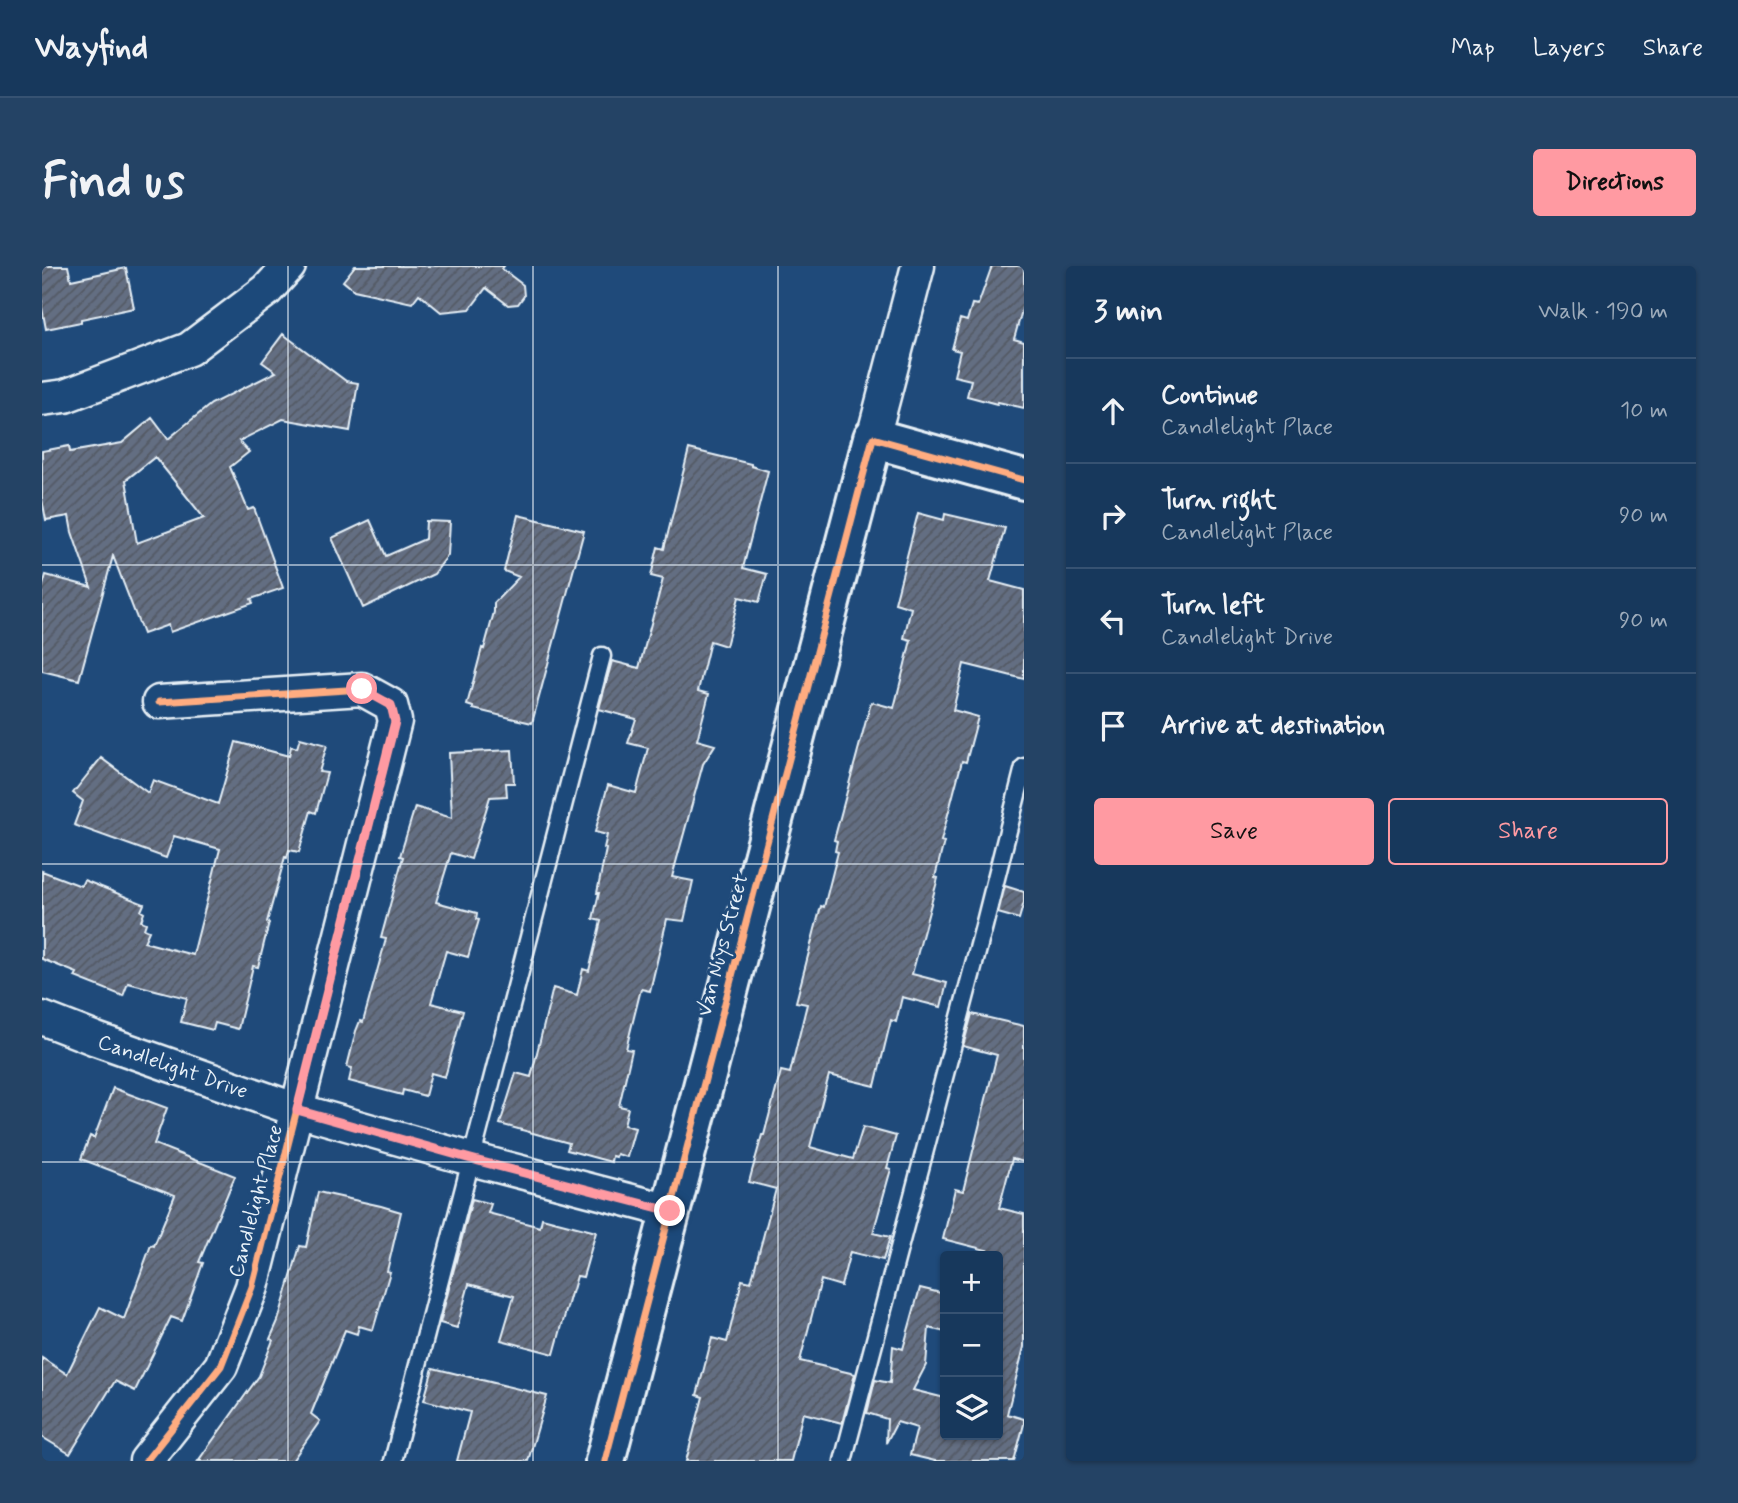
<!DOCTYPE html>
<meta charset="utf-8">
<style>
:root{--surface:#17385c;--page:#244365;--text:#f1f3f6;--muted:#9eacbb;--line:#365272;--accent:#ff9aa2}
body{margin:0;font-family:Mynerve,sans-serif;background:var(--page);color:var(--text)}
.controls{position:absolute;right:21px;bottom:21px;display:grid;overflow:hidden;border-radius:7px;box-shadow:0 2px 5px #0004}
.controls button{width:63px;height:63px;display:grid;place-items:center;padding:0;border:0;border-bottom:2px solid var(--line);background:var(--surface);color:var(--text);font:35px sans-serif}
.stop{position:absolute;width:21px;height:21px;margin:-16px;border:5px solid #ff9aa2;border-radius:50%;background:#fff}
.stop.end{background:#ff9aa2;border-color:#fff;box-shadow:0 2px 7px #0008}
.list{margin:0;padding:0;list-style:none}
h2{display:flex;justify-content:space-between;align-items:center;height:91px;margin:0;padding:0 28px;font-size:30px}
h2 small{font-size:23px;font-weight:400;color:var(--muted)}
.list li{display:grid;grid-template-columns:46px 1fr auto;gap:21px;align-items:center;box-sizing:border-box;height:105px;padding:0 28px;border-top:2px solid var(--line)}
.list b{display:block;font-size:26px;white-space:nowrap}
.list p{margin:0;font-size:23px;white-space:nowrap;color:var(--muted)}
.list em{font-size:23px;font-style:normal;color:var(--muted)}
.actions{display:flex;gap:14px;padding:21px 28px}
.actions a{flex:1;padding:16px 0;border:2px solid var(--accent);border-radius:7px;text-align:center;font-size:24px;color:var(--accent)}
.actions .main{background:var(--accent);color:#111}
.icon{flex:none;width:38px;height:38px;fill:none;stroke:currentColor;stroke-width:2;stroke-linecap:round;stroke-linejoin:round}
.map{position:relative;flex:none;width:982px;height:1195px;overflow:hidden;border-radius:7px}
header{display:flex;align-items:center;gap:42px;box-sizing:border-box;height:98px;padding:0 35px;background:var(--surface);border-bottom:2px solid var(--line)}
header strong{font-size:33px}
nav{display:flex;gap:38px;margin-inline-start:auto;font-size:24px}
.intro{display:flex;align-items:center;justify-content:space-between;box-sizing:border-box;height:168px;padding:0 42px}
h1{margin:0;font-size:49px}
.button{padding:18px 32px;border-radius:7px;background:var(--accent);color:#111;font-size:24px;font-weight:700}
main{display:flex;gap:42px;padding:0 42px}
aside{flex:1;background:var(--surface);border-radius:7px;box-shadow:0 2px 5px #0004}
.map>svg:first-child{display:block}
</style>
<header>
<strong>Wayfind</strong>
<nav><a>Map</a><a>Layers</a><a>Share</a></nav>
</header>
<div class="intro"><h1>Find us</h1><a class="button">Directions</a></div>
<main>
<div class="map">
<svg width="982" height="1195" viewBox="0 0 982 1195">
<defs>
<pattern id="building-hatch" width="6" height="6" patternUnits="userSpaceOnUse" patternTransform="scale(1.75)"><rect width="6" height="6" fill="#636e82"/><path d="M-1 1l2-2M0 6l6-6M5 7l2-2" fill="none" stroke="#535963"/></pattern>
</defs>
<rect width="100%" height="100%" fill="#1f4a7a"/>
<filter id="ink" filterUnits="userSpaceOnUse"><feTurbulence type="fractalNoise" baseFrequency=".0143" numOctaves="2"/><feDisplacementMap in="SourceGraphic" scale="14" xChannelSelector="R" yChannelSelector="G"/><feConvolveMatrix kernelMatrix="1 2 1 2 8 2 1 2 1" color-interpolation-filters="sRGB"/></filter>
<g filter="url(#ink)">
<!-- building -->
<path fill="url(#building-hatch)" stroke="#e8f1f8" stroke-width="2" fill-rule="evenodd" d="M0,0H26L29,14L84,2L92,42L39,53V56L4,63L0,42Z
M313,0H462L460,3L481,19L482,30L476,38L466,39L444,22L428,43L399,46L377,28L370,37L312,24L301,15Z
M950,0H982V37L972,73L982,76V142L956,136L955,138L925,130L929,114L912,110L918,85L910,83L918,53L925,55L930,38L936,39Z
M241,68L304,115L316,117L308,165L241,153L197,175L207,186L188,201L206,244L212,242L241,322L209,333L211,337L128,366L126,359L101,368L71,290L37,414L0,405V323L4,309L49,321L30,266L27,250L4,254L0,233V185L27,180L28,186L80,177L110,152L126,173L169,138L234,106L220,96ZM113,191L162,252L95,277L84,214Z
M647,183L709,198V200L726,205L701,302L725,308L717,336L697,331L684,380L668,375L656,425L667,428L655,474L673,479L661,498L630,611L651,615L642,655L625,653L608,725L599,723L584,783L590,784L577,840L586,842L582,859L593,862L585,891L575,888L574,891L570,890L569,896L525,884L527,877L458,858L474,807L489,811L511,722L535,729L541,703L547,705L559,655L551,653L557,627H555L564,583L562,582L565,569L553,566L566,519L594,527L606,482L586,477L594,453L557,443L570,395L597,402L621,313L609,310L616,281L622,283Z
M876,247L902,254L903,248L963,262L948,315L982,324V413L922,398L911,444L936,451L924,496L920,495L899,575L902,576L893,611L896,612L870,708L905,717L899,741L860,731L854,756L849,754L833,820L787,809L768,881L811,893L821,861L854,870L845,902L849,903L831,967L848,971L841,994L808,986L799,1020L779,1014L758,1095L813,1108L800,1157L761,1147L749,1195H644L661,1131L655,1129L670,1072L685,1076L700,1014L709,1016L734,923L707,916L720,869H722L739,805L748,807L765,738L754,736L779,640L782,641L796,586L793,585L795,575L792,574L829,436L852,442L869,374L862,372L869,342L853,337Z
M476,249L542,265L490,457L431,443V441L425,439L440,382L442,383L452,346V337L477,311L462,305Z
M328,254L344,290L383,273L384,255L408,256L406,289L392,308L321,342L290,272Z
M258,472L285,479L277,506L285,507L274,547L269,545L257,586L247,584L245,592L243,591L225,656L227,657L216,701L211,700L196,763L173,757L171,764L139,756L145,732L86,717L81,730L33,711L35,707L0,693V605L39,620L42,614L102,638L99,645L102,647L99,655L104,657L102,663L107,665L102,676L151,689L178,583L132,570L124,592L32,559L41,535L31,527L59,492L106,527L111,514L176,538L194,476L247,490L249,480L255,482Z
M470,484L472,517H464L465,530L448,531L429,593L409,587L394,636L435,647L434,653L437,654L426,691L404,685L389,737L421,745L403,811L389,807L383,830L361,824L360,829L307,815L310,802L305,801L314,765L318,755L321,756L344,673L339,672L361,591L358,590L373,541L410,552L407,487Z
M963,620L982,626V636L977,653L956,647Z
M930,748L982,760V896L970,893L957,942L982,948V1081L965,1148L982,1153V1158L972,1195H893L868,1189L875,1162L855,1156L844,1177L845,1153L825,1147L833,1114L848,1117L851,1080L861,1083L878,1022L903,1028V1066L887,1062L884,1099L871,1124L903,1132V1169H956V987L901,973L913,923L921,925L955,789L921,780Z
M71,822L125,842L112,878L193,910L157,996L161,997L140,1055L129,1051L93,1125L73,1115L28,1188L0,1171V1092L25,1108L58,1041L82,1053L109,979L112,980L133,929L39,893L48,870L52,872Z
M276,926L339,940L359,946L345,1005L348,1006L331,1064L317,1060L315,1068L303,1064L269,1148L278,1155L250,1195H156L217,1110L231,1074L228,1073L236,1055L258,980L264,981Z
M430,933L449,938L446,947L498,961L500,952L554,966L541,1011L535,1010L530,1027H529L512,1088L459,1074L472,1030L427,1018L415,1062L398,1057Z
M391,1102L505,1130L486,1195H415L428,1146L382,1134Z"/>
<g fill="none" stroke-linecap="round" stroke-linejoin="round">
<defs>
<path id="service" d="M351,1195L560,390
M801,1195L942,660L982,501"/>
<path id="minor" d="M0,133L23,130L147,83L225,24L247,0
M831,172L876,0
M0,752L54,773L255,844L429,893L628,945
M104,1195L179,1100L210,1021L353,455L349,439L320,423L117,436"/>
<path id="tertiary" d="M563,1195L831,172L982,214"/>
</defs>
<!-- service casing -->
<use href="#service" stroke="#e8f1f8" stroke-width="21"/>
<!-- minor casing -->
<use href="#minor" stroke="#e8f1f8" stroke-width="37"/>
<!-- tertiary casing -->
<use href="#tertiary" stroke="#e8f1f8" stroke-width="44"/>
<!-- service -->
<use href="#service" stroke="#1f4a7a" stroke-width="16"/>
<!-- minor -->
<use href="#minor" stroke="#1f4a7a" stroke-width="32"/>
<!-- tertiary -->
<use href="#tertiary" stroke="#1f4a7a" stroke-width="38"/>
<defs>
<path id="cycleway" d="M104,1195L179,1100L210,1021L353,455L349,439L320,423L117,436
M563,1195L831,172L982,214"/>
</defs>
<!-- cycleway casing -->
<use href="#cycleway" stroke="#1f4a7a" stroke-width="11"/>
<!-- cycleway -->
<use href="#cycleway" stroke="#ffac80" stroke-width="7"/>
</g>
</g>
<g fill="none" stroke-linecap="round" stroke-linejoin="round" filter="url(#ink)">
<!-- route -->
<path stroke="#ff9aa2" stroke-width="9" d="M320,423L349,439L353,456L255,844L429,893L628,945"/>
</g>
<!-- grid -->
<path fill="none" stroke="#e8f1f8" stroke-width="2" stroke-opacity="0.55" d="M246,0V1195M491,0V1195M736,0V1195M0,299H982M0,598H982M0,896H982"/>
<g text-anchor="middle" stroke-width="6" stroke-linejoin="round" paint-order="stroke">
<!-- street labels -->
<g font-size="21" fill="#e8f1f8" stroke="#1f4a7a">
<text transform="translate(680 679) rotate(-75)" y="7">Van Nuys Street</text>
<text transform="translate(131 800) rotate(19)" y="7">Candlelight Drive</text>
<text transform="translate(213 935) rotate(-75)" y="7">Candlelight Place</text>
</g>
</g>
</svg>
<div class="controls">
<button>+</button>
<button>−</button>
<button><svg class="icon" aria-label="layers" viewBox="0 0 24 24"><path d="M12 4l9 5-9 5-9-5zM3 14l9 5 9-5"/></svg></button>
</div>
<div class="stop" style="left:320px;top:423px"></div>
<div class="stop end" style="left:628px;top:945px"></div>
</div>
<aside>
<h2>3 min<small>Walk · 190 m</small></h2>
<ul class="list">
<li><svg class="icon" aria-label="ahead" viewBox="0 0 24 24"><path d="M12 20V5M6 11l6-6 6 6"/></svg><div><b>Continue</b><p>Candlelight Place</p></div><em>10 m</em></li>
<li><svg class="icon" aria-label="right" viewBox="0 0 24 24"><path d="M7 20v-9h11M14 6l5 5-5 5"/></svg><div><b>Turn right</b><p>Candlelight Place</p></div><em>90 m</em></li>
<li><svg class="icon" aria-label="left" viewBox="0 0 24 24"><path d="M17 20v-9H6M10 6l-5 5 5 5"/></svg><div><b>Turn left</b><p>Candlelight Drive</p></div><em>90 m</em></li>
<li><svg class="icon" aria-label="arrive" viewBox="0 0 24 24"><path d="M6 21V4h12l-3 4 3 4H6"/></svg><div><b>Arrive at destination</b></div></li>
</ul>
<div class="actions"><a class="main">Save</a><a>Share</a></div>
</aside>
</main>
